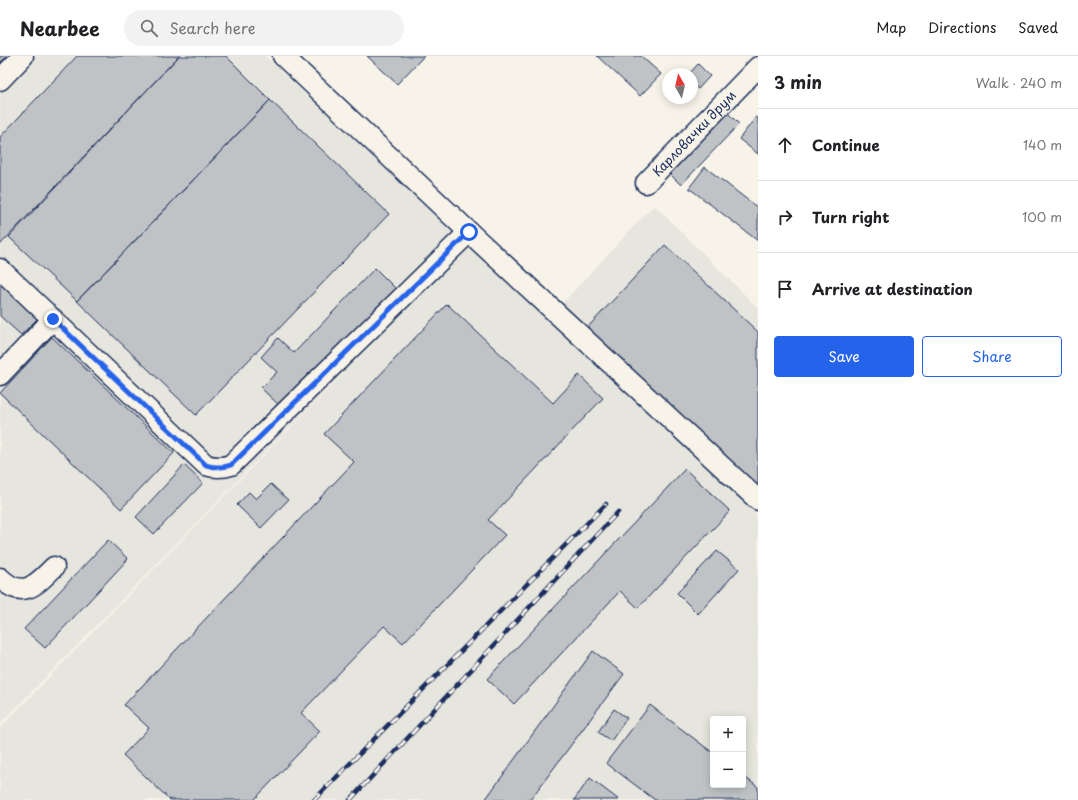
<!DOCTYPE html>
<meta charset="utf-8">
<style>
:root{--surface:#fff;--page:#f2f2f2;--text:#202124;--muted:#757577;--line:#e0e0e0;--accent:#2563eb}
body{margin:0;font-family:"Playpen Sans",sans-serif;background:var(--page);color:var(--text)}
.controls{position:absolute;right:12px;bottom:12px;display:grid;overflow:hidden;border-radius:4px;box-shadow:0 2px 10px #0003}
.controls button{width:36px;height:36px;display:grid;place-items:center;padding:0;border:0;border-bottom:1px solid var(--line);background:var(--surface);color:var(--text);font:20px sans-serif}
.compass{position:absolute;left:662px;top:12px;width:36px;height:36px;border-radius:50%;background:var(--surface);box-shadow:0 2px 10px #0003;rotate:352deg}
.stop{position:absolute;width:12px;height:12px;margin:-9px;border:3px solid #2563eb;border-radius:50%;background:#fff}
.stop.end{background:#2563eb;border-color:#fff;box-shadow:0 1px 4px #0008}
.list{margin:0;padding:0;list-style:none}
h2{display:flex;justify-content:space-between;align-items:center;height:52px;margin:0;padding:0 16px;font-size:17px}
h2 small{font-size:13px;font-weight:400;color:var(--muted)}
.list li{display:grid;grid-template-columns:26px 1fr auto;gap:12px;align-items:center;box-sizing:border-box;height:72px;padding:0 16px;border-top:1px solid var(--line)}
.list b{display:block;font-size:15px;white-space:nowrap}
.list em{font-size:13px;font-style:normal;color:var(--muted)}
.actions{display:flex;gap:8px;padding:12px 16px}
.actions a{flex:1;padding:9px 0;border:1px solid var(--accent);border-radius:4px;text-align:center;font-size:14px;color:var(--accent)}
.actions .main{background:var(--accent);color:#fff}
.icon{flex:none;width:22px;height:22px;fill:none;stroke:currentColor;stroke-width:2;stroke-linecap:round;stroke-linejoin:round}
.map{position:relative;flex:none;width:758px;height:744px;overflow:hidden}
header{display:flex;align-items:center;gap:24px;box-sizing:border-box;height:56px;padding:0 20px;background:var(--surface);border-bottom:1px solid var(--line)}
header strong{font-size:19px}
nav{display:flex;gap:22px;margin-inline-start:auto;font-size:14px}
.search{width:280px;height:36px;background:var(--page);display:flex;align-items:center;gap:10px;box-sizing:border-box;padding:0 14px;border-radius:22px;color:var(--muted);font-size:15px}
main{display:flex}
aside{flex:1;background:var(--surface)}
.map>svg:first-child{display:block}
</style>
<header>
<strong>Nearbee</strong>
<div class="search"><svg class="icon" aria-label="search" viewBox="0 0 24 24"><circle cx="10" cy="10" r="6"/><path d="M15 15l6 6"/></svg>Search here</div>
<nav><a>Map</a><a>Directions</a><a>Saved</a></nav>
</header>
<main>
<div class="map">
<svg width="758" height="744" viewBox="0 0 758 744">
<rect width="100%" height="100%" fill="#f7f3e8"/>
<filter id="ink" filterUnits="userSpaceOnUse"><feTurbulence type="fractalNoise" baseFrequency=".025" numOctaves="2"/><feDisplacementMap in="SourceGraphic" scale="8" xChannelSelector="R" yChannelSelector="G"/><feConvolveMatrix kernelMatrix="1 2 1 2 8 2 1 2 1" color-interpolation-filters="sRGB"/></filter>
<g filter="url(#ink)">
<!-- built -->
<path fill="#e6e5de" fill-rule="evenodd" d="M0,0H265L758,460V744H0V672L399,260L0,668ZM713,663H743V729H713Z
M654,149L758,252V438L557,253Z"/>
<!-- building -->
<path fill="#c0c3c5" stroke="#1b2f5e" d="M0,0H7L0,7Z
M77,0H179L0,189V81Z
M179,0H226L270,44L77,245L9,181Z
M367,0H424L397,28Z
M597,0H641L661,18L640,40Z
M698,8L710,20L698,33L692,27V18H689Z
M270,44L389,158L196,359L77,245Z
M728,57L739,68L681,129L670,118Z
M756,61L758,62V98L739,83Z
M705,111L758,152V185L689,132Z
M665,189L758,276V434L587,272Z
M375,212L396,233L282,352L261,332L277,316L261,301L278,282L294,297Z
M3,228L39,261L21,279L0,260V231Z
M447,248L553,347L579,319L603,342L488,464L505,479L403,587L384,570L301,657L320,675L254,744H170L123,699L149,672L124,649L354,406L324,378Z
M52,281L174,397L121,453L0,337Z
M184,409L203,427L154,478L136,461Z
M685,413L730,455L638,552L620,535L514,648L487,623Z
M271,428L288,444L261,472L237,449L249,436L256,443Z
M108,484L128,503L45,592L24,573Z
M717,495L739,513L698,558L677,537Z
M593,595L624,618L530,744H485Z
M650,649L713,697V729H743V720L758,731V744H655L606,707Z
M614,653L627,662L611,685L598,676Z
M590,722L619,744H574Z"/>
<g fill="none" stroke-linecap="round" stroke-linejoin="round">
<defs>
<g id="minor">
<path d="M283,0L469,176L758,444"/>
<path d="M0,24L23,0"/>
<path id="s1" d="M646,127L758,11"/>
<path d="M0,213L206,409C215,412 222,412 231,409L469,176"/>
<path d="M0,319L53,263"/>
<path d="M0,522C23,544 36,529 54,511"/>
</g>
</defs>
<!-- minor casing -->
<use href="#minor" stroke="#1b2f5e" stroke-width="23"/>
<!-- minor -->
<use href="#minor" stroke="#f7f3e8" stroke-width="20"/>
<defs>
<path id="rail" d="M314,744L606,448
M350,744L618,456"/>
</defs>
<!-- rail casing -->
<use href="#rail" stroke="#1b2f5e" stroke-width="4.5"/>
<!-- rail -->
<use href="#rail" stroke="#f7f3e8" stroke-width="3" stroke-dasharray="9" stroke-linecap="butt"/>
</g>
</g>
<g fill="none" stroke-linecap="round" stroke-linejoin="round" filter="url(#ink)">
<!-- route -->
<path stroke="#2563eb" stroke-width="5" d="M53,263L206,409C215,412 222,412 231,409L469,176"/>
</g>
<g text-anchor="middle" stroke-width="4" stroke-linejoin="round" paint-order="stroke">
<!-- street labels -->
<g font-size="13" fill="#1b2f5e" stroke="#f7f3e8">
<text dy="5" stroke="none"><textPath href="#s1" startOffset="69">Карловачки друм</textPath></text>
</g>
</g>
</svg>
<div class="controls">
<button>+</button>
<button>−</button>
</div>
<svg class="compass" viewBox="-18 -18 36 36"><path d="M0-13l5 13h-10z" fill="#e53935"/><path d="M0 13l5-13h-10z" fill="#757577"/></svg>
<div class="stop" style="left:469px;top:176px"></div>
<div class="stop end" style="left:53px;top:263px"></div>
</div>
<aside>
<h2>3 min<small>Walk · 240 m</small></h2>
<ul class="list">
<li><svg class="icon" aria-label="ahead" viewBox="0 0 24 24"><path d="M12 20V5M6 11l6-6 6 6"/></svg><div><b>Continue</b></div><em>140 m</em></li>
<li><svg class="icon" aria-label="right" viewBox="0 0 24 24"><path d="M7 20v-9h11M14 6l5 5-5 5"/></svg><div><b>Turn right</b></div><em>100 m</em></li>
<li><svg class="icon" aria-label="arrive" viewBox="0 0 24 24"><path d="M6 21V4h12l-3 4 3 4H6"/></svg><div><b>Arrive at destination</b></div></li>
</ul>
<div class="actions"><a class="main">Save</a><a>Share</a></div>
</aside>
</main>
